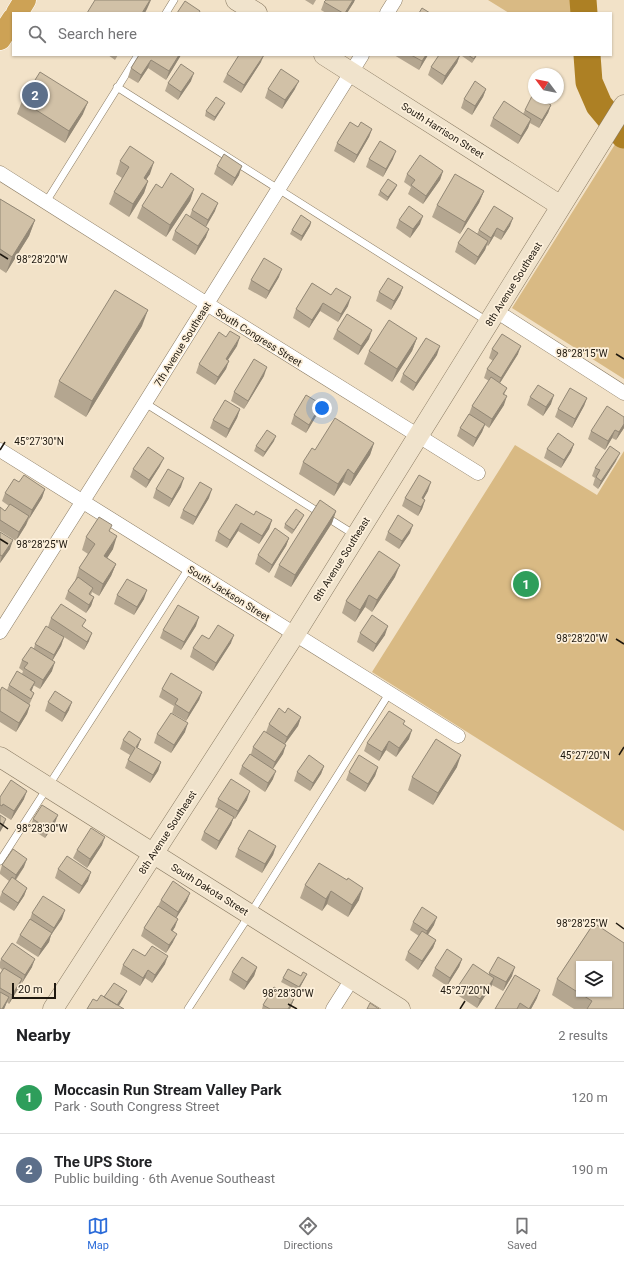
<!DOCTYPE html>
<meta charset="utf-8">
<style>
:root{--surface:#fff;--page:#f2f2f2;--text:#202124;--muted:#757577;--line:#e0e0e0;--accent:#2c6cd9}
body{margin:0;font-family:Roboto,sans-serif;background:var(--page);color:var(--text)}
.controls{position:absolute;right:12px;bottom:12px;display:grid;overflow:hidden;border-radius:0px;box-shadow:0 1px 3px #0004}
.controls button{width:36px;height:36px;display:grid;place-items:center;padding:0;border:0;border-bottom:1px solid var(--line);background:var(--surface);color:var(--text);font:20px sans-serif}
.compass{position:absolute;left:528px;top:68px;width:36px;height:36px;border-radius:50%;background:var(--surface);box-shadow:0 1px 3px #0004;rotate:302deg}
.scale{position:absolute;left:12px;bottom:10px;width:44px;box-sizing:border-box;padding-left:4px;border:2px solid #1e180f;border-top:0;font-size:11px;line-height:14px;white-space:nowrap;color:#1e180f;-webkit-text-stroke:3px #fdf0db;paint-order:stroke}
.you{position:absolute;left:322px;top:408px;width:14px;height:14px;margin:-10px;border:3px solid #fff;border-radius:50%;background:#1a73e8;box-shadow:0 0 0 6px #1a73e833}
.badge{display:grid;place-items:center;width:26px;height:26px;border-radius:50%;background:var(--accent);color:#fff;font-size:13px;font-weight:700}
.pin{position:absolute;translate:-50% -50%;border:2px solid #fff;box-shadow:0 1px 4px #0006}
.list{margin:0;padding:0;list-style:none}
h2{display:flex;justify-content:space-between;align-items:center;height:52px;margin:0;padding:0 16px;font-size:17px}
h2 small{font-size:13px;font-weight:400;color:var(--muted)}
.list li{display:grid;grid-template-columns:26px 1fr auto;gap:12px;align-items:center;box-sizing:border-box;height:72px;padding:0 16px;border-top:1px solid var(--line)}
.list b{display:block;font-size:15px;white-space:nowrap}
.list p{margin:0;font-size:13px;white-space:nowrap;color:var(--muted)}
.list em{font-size:13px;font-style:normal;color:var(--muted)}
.icon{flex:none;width:22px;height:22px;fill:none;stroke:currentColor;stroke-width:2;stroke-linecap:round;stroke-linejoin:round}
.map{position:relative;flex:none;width:624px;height:1009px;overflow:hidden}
.search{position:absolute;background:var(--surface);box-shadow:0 1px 3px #0004;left:12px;right:12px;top:12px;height:44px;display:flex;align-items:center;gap:10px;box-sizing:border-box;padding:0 14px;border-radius:0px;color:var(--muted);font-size:15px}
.sheet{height:196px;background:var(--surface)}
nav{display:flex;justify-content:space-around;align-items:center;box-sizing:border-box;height:56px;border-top:1px solid var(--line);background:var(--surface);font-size:11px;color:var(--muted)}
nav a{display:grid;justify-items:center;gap:2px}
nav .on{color:var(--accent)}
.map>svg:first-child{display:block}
</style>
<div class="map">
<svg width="624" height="1009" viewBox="0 0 624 1009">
<rect width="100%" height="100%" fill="#f2e2c8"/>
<!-- green -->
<path fill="#d9ba84" d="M488,0H583L584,13H509Z
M624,130V379L512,308Z
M515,445L597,495L624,451V831L372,672Z"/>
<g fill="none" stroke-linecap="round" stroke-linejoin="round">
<!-- river -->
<path stroke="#ad8024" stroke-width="27" d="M583,0L584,13
M587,55L589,82L599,105L624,135"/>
<defs>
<path id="lane" d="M166,13L174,0
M117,87L487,321
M46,202L138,55
M145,403L355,535
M0,861L189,568
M188,1009L250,914L390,692"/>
<path id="street" d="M387,13L395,0
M0,173L207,304L478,473
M496,311L624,393
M0,450L458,736
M0,632L145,403L362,55
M333,1009L352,979"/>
<path id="secondary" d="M236,0L257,13
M324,55L561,206
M0,757L400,1009
M53,1009L295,634L624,105"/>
<path id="highway" d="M17,13L25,0
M0,39L13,19"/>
</defs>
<!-- lane casing -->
<use href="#lane" stroke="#8a7b63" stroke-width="8"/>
<!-- street casing -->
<use href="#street" stroke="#8a7b63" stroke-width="15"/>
<!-- secondary casing -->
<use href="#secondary" stroke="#8a7b63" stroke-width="21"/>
<!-- highway casing -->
<use href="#highway" stroke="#fff" stroke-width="23"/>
<!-- lane -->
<use href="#lane" stroke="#fff" stroke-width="7"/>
<!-- street -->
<use href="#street" stroke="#fff" stroke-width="14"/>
<!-- secondary -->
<use href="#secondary" stroke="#f0e3cc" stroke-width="20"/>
<!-- highway -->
<use href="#highway" stroke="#cda255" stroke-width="22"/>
</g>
<!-- wall -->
<path fill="#b4a690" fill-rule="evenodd" d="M305,0H316L313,5Z
M324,2H354L347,13H326L321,10Z
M108,55H118L115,60Z
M139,55H181L166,80L148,68L138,83L128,77L131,68Z
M394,55H428L419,70Z
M460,55L457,63L442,85L428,75L431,67Z
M463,55H477L472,63L462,56Z
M261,62L241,93L223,82L227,74Z
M191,81L178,100L165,91L168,83Z
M268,89H295L282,109L265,98Z
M486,89L483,97L472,115L461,108L464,99Z
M22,101L83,114L65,143L17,114Z
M551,105L548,113L539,128L530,123L528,128L518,144L490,126L493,118L523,114L525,110Z
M223,107L214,121L205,116L206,111Z
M358,127L372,129L369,137L354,163L334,151L337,143Z
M369,159H393L383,177L366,167Z
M120,161L150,174L146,179L148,181L144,193L129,217L109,204L114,192L122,178L116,174Z
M217,166L239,175L232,186L214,174Z
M443,171L440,180L423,204L408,194L411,187L404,182L407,174Z
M397,185L395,189L387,201L378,195L380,191Z
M162,188L194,189L190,201L166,237L137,218L142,206Z
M484,191L479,203L460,234L432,217L437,205Z
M0,199L35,220L29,236L6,273L0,269Z
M192,210L215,211L206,227V237L195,255L172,240L175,231L190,216Z
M399,220L420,224L410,238L396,228Z
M311,222L310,226L301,241L290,234L292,230Z
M510,226L501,240L494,236L488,246L487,245L485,250L475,265L455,252L458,243L477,234L479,230Z
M279,277L266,299L248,289L251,280Z
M312,283L348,306L338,322L320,311L309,328L293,318L296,309Z
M403,287L400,295L391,310L376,301L379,292Z
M142,326L86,417L54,397L59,381Z
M337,330L369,339L358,355L333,339Z
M417,338L412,351L392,382L364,364L369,351Z
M237,346L228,360L226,369L215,385L196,373L199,364Z
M492,349L518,354L500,383L507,388L504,395V405L489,428L485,425L482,432L473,447L457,436L460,428L469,414L472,406L489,381L484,378L487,369L493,361L489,358Z
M437,355L413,391L400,382L403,374Z
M264,376L244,409L231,401L234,392Z
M530,397L551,404L543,416L527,405Z
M587,398L584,406L572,428L555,417L558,409Z
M240,409L237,418L226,438L210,428L213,420Z
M318,413L306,433L291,424L294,415Z
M624,417V428L616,440L612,438L605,450L588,439L591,431Z
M274,441L263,457L254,451L256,446Z
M374,443L370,455L350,486L343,482L334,496L299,474L303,462L315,450Z
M574,444L571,452L561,468L544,458L547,449Z
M616,461L598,489L593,485L595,478L592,476L595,468Z
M160,466L146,488L130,477L133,469Z
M19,482L45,489L42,498L29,519L26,525L16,541L0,531V507L5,511L9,506L2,501L5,493Z
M181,487L169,507L153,498L156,489Z
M428,491L423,499L425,500L422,509L418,516L402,506L405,498Z
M209,498L193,525L180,518L183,510Z
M336,511L332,523L291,587L274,577L279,565Z
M254,515L272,520L269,529L259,544L238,531L227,548L215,541L218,532Z
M302,519L292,534L284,528L285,524Z
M0,532L10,549L0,563Z
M110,532L113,549L107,558L116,564L111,576L99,596L92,592L91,595L94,597L91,606L86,613L65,599L68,591L75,581L79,568L88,554L82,550L86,537Z
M388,532L410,533L399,549L385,540Z
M289,538L286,546L269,573L255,564L258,555Z
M395,577L372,612L365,607L355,622L342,613L346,601Z
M117,595L144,599L134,615L114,604Z
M51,618L83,627L89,641L84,650L64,637L61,646L52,661V671L40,689L33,685L31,691L34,693L31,701L29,705H30L27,714L16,732L0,722V691L7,690L9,685L22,674L23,671L19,668L22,660L34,648L35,644L60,634L48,627Z
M196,626L181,650L160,638L163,630Z
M360,633L385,635L373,652L357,642Z
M209,639L231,643L213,671L190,657L193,648Z
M162,689L202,692L199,700L186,721L172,713L174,706L159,697Z
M48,702L69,710L62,722L45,711Z
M285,713L301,717L298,726L285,744L283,754L273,769V779L265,792L239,774L242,766L251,754L253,747L266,732L269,724Z
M404,725L409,739L396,757L386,750L379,761L364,751L367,743Z
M185,732L171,753L154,743L157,734Z
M123,740L137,748L161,762L158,771L150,783L125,768L128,760L130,755L120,749Z
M324,766L321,774L310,791L294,781L297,772Z
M378,767L375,776L365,792L346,780L349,772Z
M457,767L433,805L408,790L412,777Z
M0,797L24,799L11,820L0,813Z
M218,799L247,800L235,819L233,818L231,825L216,850L201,840L204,832L219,809L215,807Z
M33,819L55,823L45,838L30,828Z
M102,845L87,868L73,858L77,850Z
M276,846L273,855L262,873L235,857L238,849Z
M319,863L359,900L348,917L327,904L322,911L300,898L305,885Z
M2,865L24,867L16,880L27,888L24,896L14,911L0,902V897L2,892L9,881L0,874V872Z
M58,869L88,881L79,894L55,878Z
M161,900L187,901L176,918L175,927L172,931L173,942L166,953L141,936L144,928L158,906Z
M32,913L62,919L51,935L49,942L38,957L16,943L20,935L30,919Z
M413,922L434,925L428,935L436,940L433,948L418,970L405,960L408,952L419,936L410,930Z
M594,923L624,943V1009H574L552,995L557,979ZM579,964H609V994H579Z
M145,956L165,964L152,983L145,978L140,986L120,974L123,965Z
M1,959L32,967L22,983L21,982L19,987L9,1004L7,1002L4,1009H0V974L2,970L0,968V962Z
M462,959L459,967L447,986L432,976L435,968Z
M257,967L254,976L244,990L229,980L232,972Z
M489,973L512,976L503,991L492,985L491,987L477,1008L456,994L459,985L489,974Z
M283,978H305L298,991L281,982Z
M537,998L531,1009H495Z
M294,999L290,1009H262L263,1005Z"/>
<!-- shaded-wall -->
<path fill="#928775" d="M150,0H151L147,9L145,13H142Z
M353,0H355L354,2L347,13H345Z
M179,55H181L166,80L169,71Z
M264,55L261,62L241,93L244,85Z
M426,55H428L419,70L422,61Z
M460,55L457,63L442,85L445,76Z
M476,55H477L472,63Z
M151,60L148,68L138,83L141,75Z
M194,73L191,81L178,100L181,92Z
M299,81L295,89L282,109L285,100Z
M486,89L483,97L472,115L475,106Z
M88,102L83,114L65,143L69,131Z
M225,103L223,107L214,121L215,117Z
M551,105L548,113L539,128L542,120Z
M531,119L528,128L518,144L521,136Z
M372,129L369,137L354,163L357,155Z
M396,151L393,159L383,177L386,169Z
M154,162L150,174L139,190L144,178Z
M242,166L239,175L232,186L235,178Z
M443,171L440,180L423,204L426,196Z
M148,181L144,193L129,217L133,204Z
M397,185L395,189L387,201L388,197Z
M194,189L190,201L166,237L170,225Z
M484,191L479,203L460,234L465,222Z
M218,203L215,211L205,228L208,220Z
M423,216L420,224L410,238L413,229Z
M513,218L510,226L501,240L504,232Z
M35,220L29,236L6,273L12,257Z
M311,222L310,226L301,241L302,236Z
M497,228L494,236L488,246L491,238Z
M209,229L206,237L195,255L198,246Z
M488,241L485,250L475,265L478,257Z
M282,269L279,277L266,299L269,291Z
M403,287L400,295L391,310L394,301Z
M351,297L348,306L338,322L341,314Z
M323,303L320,311L309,328L312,320Z
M148,310L142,326L86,417L92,401Z
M372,330L369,339L358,355L361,346Z
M240,337L237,346L223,367L226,359Z
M417,338L412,351L392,382L397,369Z
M440,346L437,355L413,391L416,383Z
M521,346L518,354L498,386L501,378Z
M229,361L226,369L215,385L218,377Z
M267,367L264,376L244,409L248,401Z
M554,395L551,404L543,416L546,407Z
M507,396L504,405L489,428L492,419Z
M587,398L584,406L572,428L575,419Z
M321,404L318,413L306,433L309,425Z
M240,409L237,418L226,438L229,429Z
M485,424L482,432L473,447L476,438Z
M624,424V428L616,440L619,432Z
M615,430L612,438L605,450L608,441Z
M276,436L274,441L263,457L265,452Z
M374,443L370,455L350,486L354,474Z
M574,444L571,452L561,468L564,460Z
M620,453L616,461L598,489L601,481Z
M164,458L160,466L146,488L149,480Z
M348,469L343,482L334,496L338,484Z
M184,478L181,487L169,507L172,499Z
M431,482L428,491L419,507L422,498Z
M45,489L42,498L29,519L32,510Z
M212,489L209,498L193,525L196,517Z
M425,500L422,509L418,516L421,507Z
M336,511L332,523L291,587L295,575Z
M304,515L302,519L292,534L294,530Z
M29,516L26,525L16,541L19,532Z
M272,520L269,529L259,544L262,536Z
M241,523L238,531L227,548L230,540Z
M413,525L410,533L399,549L402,541Z
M117,536L113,549L100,569L104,556Z
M289,538L286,546L269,573L272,565Z
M13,540L10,549L0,563L2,556Z
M116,564L111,576L99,596L103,584Z
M400,565L395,577L372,612L377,600Z
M147,590L144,599L134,615L137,607Z
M369,595L365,607L355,622L360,610Z
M94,597L91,606L86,613L89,605Z
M199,617L196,626L181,650L184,642Z
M388,626L385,635L373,652L376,644Z
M92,633L89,641L84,650L87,642Z
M234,635L231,643L213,671L216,663Z
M64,637L61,646L51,663L54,655Z
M55,662L52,671L40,689L43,680Z
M35,682L32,690L28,697L30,690Z
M202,692L199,700L186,721L189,713Z
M72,702L69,710L62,722L65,713Z
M30,705L27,714L16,732L19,723Z
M301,717L298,726L284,745L287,737Z
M188,723L185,732L171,753L174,745Z
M412,730L409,739L396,757L399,748Z
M141,739L138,747L133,755L136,747Z
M389,741L386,750L379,761L382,752Z
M286,745L283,754L272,770L275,762Z
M461,755L457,767L433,805L438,793Z
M161,762L158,771L150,783L153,775Z
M324,766L321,774L310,791L313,783Z
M378,767L375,776L365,792L368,784Z
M276,771L273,779L265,792L268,783Z
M27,791L24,799L11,820L14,811Z
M250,791L247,800L235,819L238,811Z
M58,815L55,823L45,838L48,829Z
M234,817L231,825L216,850L219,841Z
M6,819L3,827L0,832V828Z
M105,837L102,845L87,868L90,859Z
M276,846L273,855L262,873L265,864Z
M27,859L24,867L13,883L16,875Z
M91,872L88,881L79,894L82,886Z
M27,888L24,896L14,911L18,903Z
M363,888L359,900L348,917L352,905Z
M331,891L327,904L322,911L326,899Z
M190,893L187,901L175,920L178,912Z
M65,910L62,919L51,935L49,942L38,957L41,949L51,934L54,928Z
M437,917L434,925L424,940L427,931Z
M178,919L175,927L168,939L171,930Z
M177,934L173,942L166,953L169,945Z
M436,940L433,948L418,970L422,961Z
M168,956L165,964L152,983L155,975Z
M35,959L32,967L22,983L25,975Z
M462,959L459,967L447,986L450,978Z
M257,967L254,976L244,990L247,982Z
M515,967L512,976L503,991L506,982Z
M148,970L145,978L140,986L143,978Z
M307,974L305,978L298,991L299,987Z
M494,978L491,987L477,1008L480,999Z
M22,979L19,987L9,1004L12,995Z
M540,990L537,998L531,1009H529Z
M127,991L123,999L117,1009V1005Z
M9,997L4,1009H2Z
M294,999L290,1009H288Z"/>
<!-- building -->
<path fill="#d1c1a7" stroke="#928775" d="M95,0H150L142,13H87Z
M326,0H353L345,13H343L324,2Z
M185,1L200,11L199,13H177Z
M422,8L430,13H419Z
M139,55H179L169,71L151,60L141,75L131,68Z
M239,55H264L244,85L227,74Z
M411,55H426L422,61Z
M439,55H460L445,76L431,67Z
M468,55H476L474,59Z
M181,64L194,73L181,92L168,83Z
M281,69L299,81L285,100L268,89Z
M40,72L88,102L69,131L22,101Z
M475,81L486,89L475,106L464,99Z
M533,94L534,98H540L551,105L542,120L525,110Z
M216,97L225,103L215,117L206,111Z
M504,101L531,119L521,136L493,118Z
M350,122L358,127L361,122L372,129L357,155L337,143Z
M380,141L396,151L386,169L369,159Z
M130,146L154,162L144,178L148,181L133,204L114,192L129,167L120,161Z
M224,154L242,166L235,178L217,166Z
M420,155L443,171L426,196L411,185L415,180L407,174Z
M171,173L194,189L170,225L142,206L156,184L162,188Z
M455,174L484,191L465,222L437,205Z
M388,179L397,185L388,197L380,191Z
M202,193L218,203L208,220L192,210Z
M0,199L35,220L12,257L0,249Z
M409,206L423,216L413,229L399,220Z
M494,206L513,218L504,232L497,228L491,238L479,230Z
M186,214L209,229L198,246L175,231Z
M301,215L311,222L302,236L292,230Z
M468,228L488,241L478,257L458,243Z
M264,258L282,269L269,291L251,280Z
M388,278L403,287L394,301L379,292Z
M312,283L331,295L336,288L351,297L341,314L323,303L312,320L296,309Z
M115,290L148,310L92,401L59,381Z
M347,314L372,330L361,346L337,330Z
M389,320L417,338L397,369L369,351Z
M230,331L240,337L226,359L229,361L218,377L199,364L219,332L226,337Z
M502,334L521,346L501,378L487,369L498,353L492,349Z
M426,338L440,346L416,383L403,374Z
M254,359L267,367L248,401L234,392Z
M491,377L507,388L503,394L507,396L492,419L472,406Z
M538,385L554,395L546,407L530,397Z
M570,388L587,398L575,419L558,409Z
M306,395L321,404L309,425L294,415Z
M225,400L240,409L229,429L213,420Z
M607,406L624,417V424L619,432L615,430L608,441L591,431Z
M469,414L485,424L476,438L460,428Z
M335,418L374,443L354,474L348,469L338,484L303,462L312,448L315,450Z
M267,430L276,436L265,452L256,446Z
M558,433L574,444L564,460L547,449Z
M610,446L620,453L601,481L596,477L600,470L595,468Z
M148,447L164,458L149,480L133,469Z
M168,469L184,478L172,499L156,489Z
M24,475L45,489L32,510L5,493L14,479L19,482Z
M419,475L431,482L422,498L425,500L421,507L405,498Z
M200,482L212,489L196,517L183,510Z
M320,500L336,511L295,575L279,565Z
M10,504L29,516L19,532L0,520V507L5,511Z
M236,504L254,515L256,511L272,520L262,536L241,523L230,540L218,532Z
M296,509L304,515L294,530L285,524Z
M398,515L413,525L402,541L388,532Z
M99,517L112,525L109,531L117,536L104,556L116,564L103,584L79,568L95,544L86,537Z
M275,528L289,538L272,565L258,555Z
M0,532L13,540L2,556L0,555Z
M379,551L400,565L377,600L369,595L360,610L346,601Z
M78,577L93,588L89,594L94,597L89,605L68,591Z
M127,579L147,590L137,607L117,595Z
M61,604L86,620L82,626L92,633L87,642L51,618Z
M178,605L199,617L184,642L163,630Z
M372,615L388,626L376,644L360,633Z
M218,625L234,635L216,663L193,648L202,635L209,639Z
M46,626L64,637L54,655L35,644Z
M31,647L55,662L43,680L24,668L28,663L22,660Z
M17,671L35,682L30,690L34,693L31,699L9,685Z
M171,673L202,692L189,713L175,704L178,699L162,689Z
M2,687L30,705L19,723L0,711V691Z
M55,691L72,702L65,713L48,702Z
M279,708L285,713L288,708L301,717L287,737L269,724Z
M389,711L405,721L403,724L412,730L399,748L389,741L382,752L367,743Z
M171,713L188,723L174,745L157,734Z
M129,731L141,739L136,747L161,762L153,775L128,760L135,748L123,740Z
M264,731L286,745L275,762L253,747Z
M436,739L461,755L438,793L412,777Z
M250,754L276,771L268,783L242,766Z
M309,755L324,766L313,783L297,772Z
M359,755L378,767L368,784L349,772Z
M231,779L250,791L238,811L218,799Z
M11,780L27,791L14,811L3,804L2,806L0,805V797Z
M42,805L58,815L48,829L33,819Z
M219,808L234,817L219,841L204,832Z
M0,815L6,819L0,828Z
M91,828L105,837L90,859L77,850Z
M249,830L276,846L265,864L238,849Z
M13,849L27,859L16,875L2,865Z
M67,856L91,872L82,886L58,869Z
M319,863L347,880L348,878L363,888L352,905L331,891L326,899L305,885Z
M12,877L27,888L18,903L2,892Z
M173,881L190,893L178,912L161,900Z
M43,896L65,910L54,928L32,913Z
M158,906L178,919L171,930L177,934L169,945L144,928Z
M422,907L437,917L427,931L413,922Z
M30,919L52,933L41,949L20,935Z
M594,923L624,943V1009H587L592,1001L581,994H609V964H579V993L557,979Z
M422,931L436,940L422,961L408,952Z
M12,943L35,959L25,975L1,959Z
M152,946L168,956L155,975L148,970L143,978L123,965L133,949L145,956Z
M447,949L462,959L450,978L435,968Z
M242,957L257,967L247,982L232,972Z
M498,957L515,967L506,982L489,973Z
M473,964L494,978L480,999L459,985Z
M4,968L22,979L12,995L0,988V974Z
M288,969L301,976L303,972L307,974L299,987L283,978Z
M515,975L540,990L529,1009L520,1003L517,1009H495Z
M114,983L127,991L117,1005L104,997Z
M274,987L294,999L288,1009H270L263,1005Z
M0,992L9,997L2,1009H0Z
M101,995L124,1009H87L93,999L97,1001Z
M370,1003L379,1009H367Z"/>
<!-- ticks -->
<path fill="none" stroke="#1e180f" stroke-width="1.5" d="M0,254L8,259M616,354L624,359M0,450L5,442M0,539L8,544M616,639L624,644M619,755L624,747M0,823L8,829M616,923L624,929M288,1004L297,1009M460,1009L465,1001"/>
<g text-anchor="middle" stroke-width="3.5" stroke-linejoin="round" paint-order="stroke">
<!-- street labels -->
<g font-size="10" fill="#1e180f" stroke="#fdf0db">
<text transform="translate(443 130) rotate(32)" y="4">South Harrison Street</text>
<text transform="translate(513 284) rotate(-58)" y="4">8th Avenue Southeast</text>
<text transform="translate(259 337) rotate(32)" y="4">South Congress Street</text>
<text transform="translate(182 344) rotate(-58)" y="4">7th Avenue Southeast</text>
<text transform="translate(341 559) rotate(-58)" y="4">8th Avenue Southeast</text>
<text transform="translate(229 593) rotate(32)" y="4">South Jackson Street</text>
<text transform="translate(167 832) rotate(-57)" y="4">8th Avenue Southeast</text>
<text transform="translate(210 889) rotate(32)" y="4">South Dakota Street</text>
</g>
</g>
<g font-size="10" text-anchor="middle" fill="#1e180f" stroke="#fdf0db" stroke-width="3.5" stroke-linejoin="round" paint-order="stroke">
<text x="42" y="263">98°28'20"W</text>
<text x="582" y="357">98°28'15"W</text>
<text x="39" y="445">45°27'30"N</text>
<text x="42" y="548">98°28'25"W</text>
<text x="582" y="642">98°28'20"W</text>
<text x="585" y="759">45°27'20"N</text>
<text x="42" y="832">98°28'30"W</text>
<text x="582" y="927">98°28'25"W</text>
<text x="465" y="994">45°27'20"N</text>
<text x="288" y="997">98°28'30"W</text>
</g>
</svg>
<div class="controls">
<button><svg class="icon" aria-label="layers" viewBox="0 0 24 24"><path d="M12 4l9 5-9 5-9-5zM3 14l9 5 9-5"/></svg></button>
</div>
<svg class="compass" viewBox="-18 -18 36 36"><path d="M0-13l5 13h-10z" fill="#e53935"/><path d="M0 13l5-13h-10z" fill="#757577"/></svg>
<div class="scale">20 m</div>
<div class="you"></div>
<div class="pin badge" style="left:526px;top:584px;background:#2e9e5b">1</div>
<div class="pin badge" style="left:35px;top:95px;background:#5c6f8a">2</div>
<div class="search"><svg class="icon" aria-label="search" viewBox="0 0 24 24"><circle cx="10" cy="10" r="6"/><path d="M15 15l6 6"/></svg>Search here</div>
</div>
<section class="sheet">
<h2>Nearby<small>2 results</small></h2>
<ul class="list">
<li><span class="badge" style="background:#2e9e5b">1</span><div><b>Moccasin Run Stream Valley Park</b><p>Park · South Congress Street</p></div><em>120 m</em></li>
<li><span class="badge" style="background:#5c6f8a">2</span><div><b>The UPS Store</b><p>Public building · 6th Avenue Southeast</p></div><em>190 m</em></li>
</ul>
</section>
<nav>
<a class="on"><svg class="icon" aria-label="map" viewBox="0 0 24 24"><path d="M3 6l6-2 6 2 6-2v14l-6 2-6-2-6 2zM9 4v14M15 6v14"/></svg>Map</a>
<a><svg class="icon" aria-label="directions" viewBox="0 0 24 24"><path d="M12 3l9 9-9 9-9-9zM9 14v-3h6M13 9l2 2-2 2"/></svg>Directions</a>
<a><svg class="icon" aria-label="saved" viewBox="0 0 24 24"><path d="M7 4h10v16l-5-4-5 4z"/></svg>Saved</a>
</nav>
